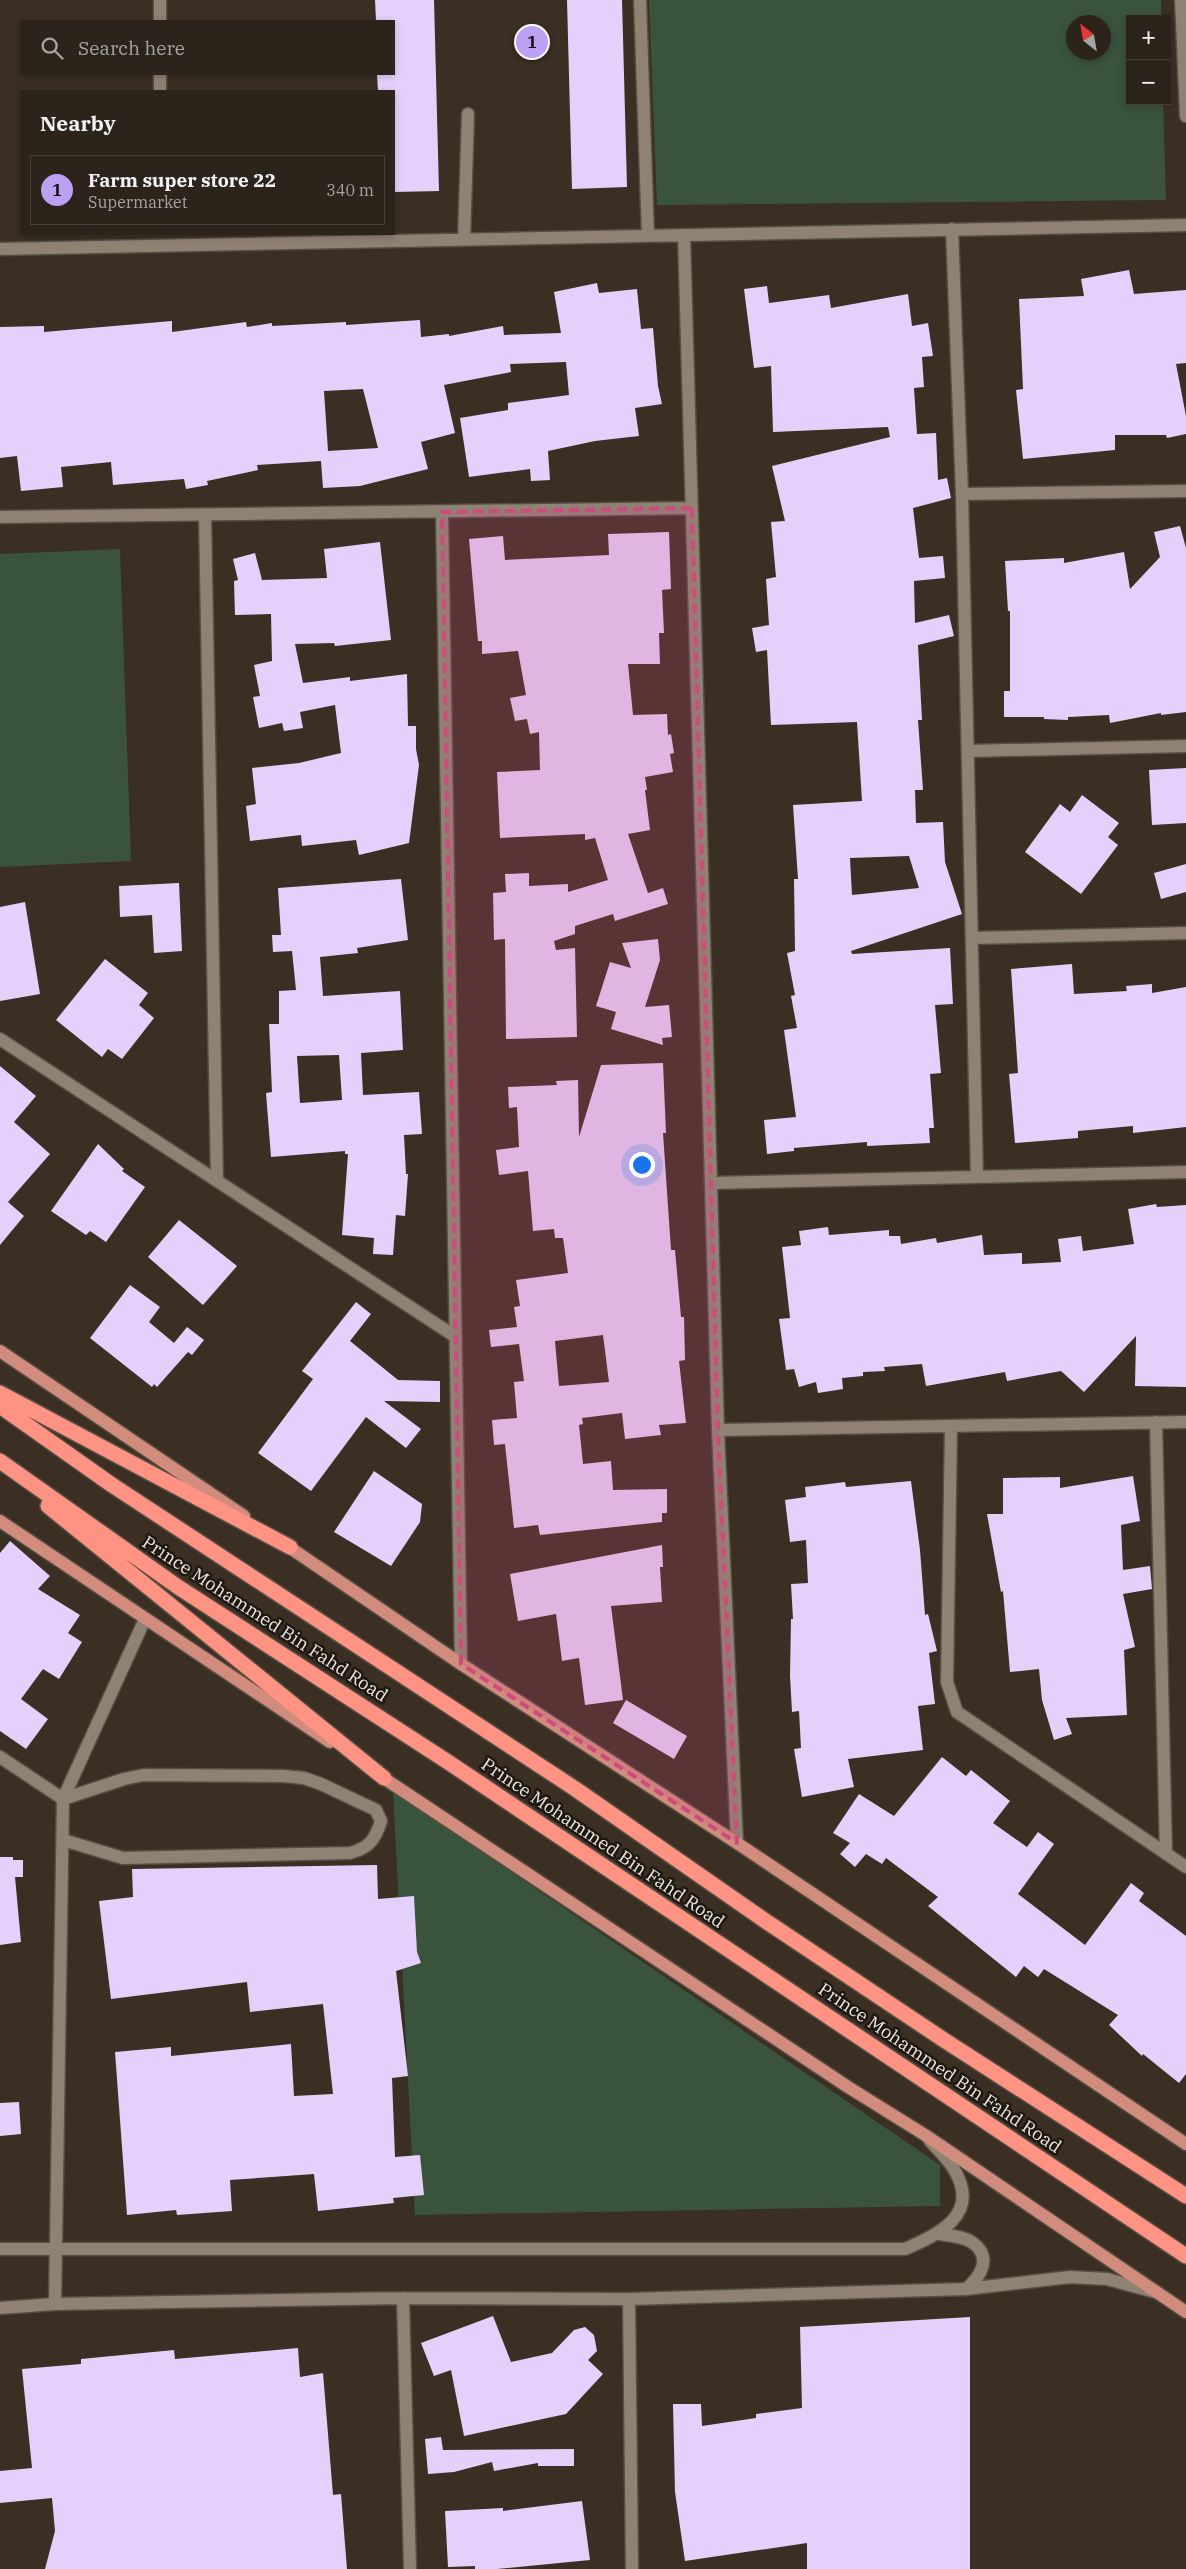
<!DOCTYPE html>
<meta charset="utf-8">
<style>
:root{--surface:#2c231a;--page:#382f27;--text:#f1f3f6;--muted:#a6a4a2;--line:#484039;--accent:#bca0f2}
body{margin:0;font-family:"IBM Plex Serif",serif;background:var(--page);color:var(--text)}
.controls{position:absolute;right:15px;top:15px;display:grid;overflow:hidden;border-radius:0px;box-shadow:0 2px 8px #0003}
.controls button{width:45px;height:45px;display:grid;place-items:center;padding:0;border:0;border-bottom:1px solid var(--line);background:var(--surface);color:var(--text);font:25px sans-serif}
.compass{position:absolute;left:1066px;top:15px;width:45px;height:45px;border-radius:50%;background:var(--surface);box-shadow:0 2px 8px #0003;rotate:329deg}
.you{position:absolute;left:641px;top:1164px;width:18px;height:18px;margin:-12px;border:4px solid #fff;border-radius:50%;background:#1a73e8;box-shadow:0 0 0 8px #1a73e833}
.badge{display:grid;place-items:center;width:32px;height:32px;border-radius:50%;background:var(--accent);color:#111;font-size:16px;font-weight:700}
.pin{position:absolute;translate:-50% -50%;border:2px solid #fff;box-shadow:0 1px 5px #0006}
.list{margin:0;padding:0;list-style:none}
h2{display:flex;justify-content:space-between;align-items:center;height:65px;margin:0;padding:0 20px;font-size:21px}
h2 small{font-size:16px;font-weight:400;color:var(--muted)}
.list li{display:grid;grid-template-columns:32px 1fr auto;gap:15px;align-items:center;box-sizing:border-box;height:70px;margin:0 10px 10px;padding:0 10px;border:1px solid var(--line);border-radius:0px}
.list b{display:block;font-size:19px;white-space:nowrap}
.list p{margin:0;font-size:16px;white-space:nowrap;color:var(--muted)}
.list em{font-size:16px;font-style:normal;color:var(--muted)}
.icon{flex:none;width:28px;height:28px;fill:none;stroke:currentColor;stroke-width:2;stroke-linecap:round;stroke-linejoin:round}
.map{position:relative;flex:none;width:1186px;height:2569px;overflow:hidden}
.search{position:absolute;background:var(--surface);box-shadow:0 2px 8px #0003;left:20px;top:20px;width:375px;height:55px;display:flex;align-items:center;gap:12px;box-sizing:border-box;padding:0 18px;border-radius:0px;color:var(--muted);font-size:19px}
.panel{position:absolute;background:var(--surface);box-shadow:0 2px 8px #0003;left:20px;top:90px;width:375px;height:145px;border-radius:0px}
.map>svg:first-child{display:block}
</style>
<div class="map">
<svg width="1186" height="2569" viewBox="0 0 1186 2569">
<rect width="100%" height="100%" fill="#3b2f23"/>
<!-- green -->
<path fill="#3a533d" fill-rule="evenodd" d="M649,0H1161V19H1130V101H1163L1166,200L657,205ZM1074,22H1104V52H1074Z
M120,549L131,861L0,867V554Z
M393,1791L940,2165V2206L415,2215Z"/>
<!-- building -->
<path fill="#e4d1fb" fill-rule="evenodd" d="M375,0H434L439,191L394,192V91H378L377,74H394V21H376Z
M567,0H622L627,187L572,189Z
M1129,270L1134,294L1186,290V363L1176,364L1186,416V434L1167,438L1166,435H1115V450L1023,459L1016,390L1023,389L1019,299L1084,296L1081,279Z
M597,283L599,293L637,289L641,329L653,328L658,386L662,404L635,408L639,436L595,441L548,451L550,480L531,481L530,469L469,477L460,418L508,410V403L569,395L566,362L510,364L511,372L444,385L455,433L421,442L428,469L360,486L323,488L321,461L257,465L258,470L207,481L208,485L186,489L184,479L113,485L111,462L61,467L63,487L21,491L17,456L0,458V327L44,326V332L172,321V332L246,322L247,327L272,323V326L346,322V325L420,320L421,337L449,334V336L503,326L504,335L561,333L554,292ZM363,389L378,448L328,451L324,391Z
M767,286L769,303L829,295L831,308L908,294L912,326L928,323L933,356L922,357L924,387L914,388L917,434L936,433L938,480L947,478L951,498L913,508L919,558L943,556L945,578L914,581L915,623L949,615L954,636L918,645L922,720H918L923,790H915L916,823L943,822L945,862L962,914L851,951L852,954L950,948L953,1004L935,1005L941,1073L930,1074L934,1128H929L930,1143L867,1146V1142L794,1148V1151L767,1154L764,1120L796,1117L784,1030L797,1028L791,996L795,995L787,953L795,951L794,879H798L793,805L862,801L857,722L771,725L767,650L756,652L752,628L769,625L766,579L776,577L771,522L785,521L772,466L890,437L888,427L773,432L771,366L754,368L744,289ZM909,856L919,888L852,895L850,858Z
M1180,526L1186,548V712L1161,715V713L1110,723L1109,715L1068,717V720L1044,719V717H1004V691H1010V611H1008L1005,561L1064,558V563L1124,552L1130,589L1160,557L1154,532Z
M669,532L671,589L662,590L664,633H659L660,664H628L633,715L667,714L668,735L671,734L674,753L670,754L673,772L645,777L647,790H645L650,830L628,834L648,893L663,888L668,904L615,921L613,914L575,926V934L554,941L556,950L575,948L577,1037L506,1039L505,939L494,940L493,893L506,892L505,874L529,873V886L568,884V892L608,880L595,838L585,840V834L500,838L497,772L540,770L539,732L530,734L527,719L515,721L510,698L526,695L518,651L482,654V641H478L469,539L503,536L505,560L609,555L608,534Z
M380,542L391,640L335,646L334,643L295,644L303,683L350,677V681L407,674L408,726H416V749L419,765L409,843L359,855L356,840L302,846L301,835L250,841L246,806L256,804L252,768L299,763L341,753L335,705L300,712L303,728L284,731L282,723L259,728L253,697L260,696L254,665L272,661L271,614L235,615L234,581L238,580L233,559L255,553L262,580L327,578L324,549Z
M1186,768V823L1152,825L1149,770Z
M1082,795L1119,823L1108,837L1118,845L1081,894L1025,852L1060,804L1070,812Z
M1186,864V892L1161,899L1154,873Z
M401,879L408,940L357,948L358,953L320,957L323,996L400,991L403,1050L361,1053L363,1095L419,1092L422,1134L404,1135L406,1174H408L405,1216L396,1215L393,1255L373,1254L374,1238L342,1235L348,1154H345V1151L271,1157L266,1093L272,1092L269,1024H279V991L296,990L292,951L273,952L272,935H281L278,888ZM339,1055L342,1100L300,1103L297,1056Z
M179,883L182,951L154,953L152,915L120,917L119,886Z
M25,902L40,994L0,1001V907Z
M658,939L660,960L645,1007L669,1005L672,1037L662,1038L663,1045L611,1029L616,1012L596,1006L610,962L631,968L622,943Z
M105,959L148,993L139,1005L154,1018L122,1059L108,1049L102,1057L56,1020Z
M1072,964L1074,994L1127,991L1126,986L1152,984V993L1186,987V1127L1133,1133V1126L1078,1131V1138L1015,1143L1009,1074L1018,1073L1011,969Z
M663,1063L666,1133H663L671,1250H675L681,1317H684L685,1360L679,1361L686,1423L659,1425L661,1435L625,1439L622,1413L582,1418L583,1424L579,1425L583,1464L611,1461L613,1490L667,1489V1513H662V1522L540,1535L538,1525L514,1528L505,1444L494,1445L492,1420L517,1418L514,1382L524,1381L519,1344L491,1347L489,1330L517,1327L514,1307L520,1306L516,1280L568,1273L563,1238H555L554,1229L533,1231L528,1171L499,1175L496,1150L519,1147L517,1107L509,1108L508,1087L557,1085L556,1081L578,1080L579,1137L601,1065ZM603,1335L609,1382L559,1386L555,1341Z
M0,1066L36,1096L14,1122L50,1154L8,1202L24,1216L0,1245Z
M98,1144L124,1169L122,1171L145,1187L106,1242L90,1231L86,1235L51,1211Z
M1156,1204L1157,1207L1186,1205V1387L1135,1386L1136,1336L1084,1392L1061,1371L1007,1381L1005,1372L926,1386L922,1364L884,1367L885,1371L863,1372V1376L842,1378L843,1389L818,1393L816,1382L799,1387L794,1369L786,1370L779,1319L790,1318L782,1247L801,1245L799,1231L828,1227L829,1235L889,1230V1236H900L901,1244L936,1238L937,1243L982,1235L984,1255L1022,1253V1264L1061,1262L1058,1239L1081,1236L1083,1251L1134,1244L1128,1209Z
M179,1220L237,1266L203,1305L148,1257Z
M130,1285L160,1307L149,1322L174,1343L187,1327L204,1340L192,1355L188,1352L157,1387L154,1384L152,1387L90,1338Z
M356,1302L371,1314L350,1341L398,1380L440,1381V1402L384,1401L421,1429L406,1448L366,1417L311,1491L258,1453L313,1379L302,1371Z
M374,1471L422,1504L420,1522L391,1566L334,1532Z
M1133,1476L1140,1521L1121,1525L1123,1570L1150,1566L1152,1589L1123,1594L1135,1647L1124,1650L1127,1715L1066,1718L1072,1734L1054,1740L1042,1700L1039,1669L1010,1672L1003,1591L1001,1592L987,1514H1003V1478L1060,1477V1488Z
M911,1481L920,1550L925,1615L928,1614L937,1651L929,1653L935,1704L918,1706L923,1750L848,1759L854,1787L802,1797L794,1749L801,1748L799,1711L792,1712L790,1676L791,1619H793L791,1584L808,1583L806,1540L790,1542L785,1500L806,1497L805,1487L845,1482L846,1487Z
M10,1541L50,1576L38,1589L80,1615L68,1633L82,1642L59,1679L43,1669L21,1699L48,1719L26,1749L0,1731V1553Z
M662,1545L663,1567H660L662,1602L611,1606L623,1700L585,1705L579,1658L562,1661L556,1614L518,1621L510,1574Z
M626,1700L687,1736L674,1759L613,1723Z
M942,1757L966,1776L971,1770L1010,1801L993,1823L1027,1847L1038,1832L1054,1844L1018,1894L1085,1945L1131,1883L1144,1893L1139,1901L1186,1936V2074L1179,2083L1143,2054L1142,2056L1109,2025L1118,2015L1044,1969L1038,1977L1024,1966L1016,1977L928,1906L938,1897L886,1858L882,1864L866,1854L855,1867L840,1854L850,1843L833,1833L859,1794L894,1816Z
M0,1857H13V1860H23V1877H15L21,1942L0,1945Z
M377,1865L378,1899L414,1896L417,1952L421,1963L396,1971L408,2076L392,2078L395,2157L420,2155L424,2195L393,2198L394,2203L318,2211L314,2174L230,2180L232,2211L177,2215L176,2210L127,2215L115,2052L171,2047V2056L291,2044L294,2096L333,2094L323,2004L250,2012L247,1982L111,1999L99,1901L133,1897L132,1869Z
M19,2102L21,2134L0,2136V2103Z
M493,2316L511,2362L552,2353L574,2330L585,2327L594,2335L597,2351L588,2360L603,2374L566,2414L464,2436L451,2370L434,2376L421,2343Z
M970,2317V2569H807V2543L685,2561L675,2492L673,2404H701L702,2426L756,2418V2414L802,2408L800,2327Z
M298,2348L300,2377L323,2373L333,2495L341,2494L347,2569H45L55,2531L52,2498L0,2503V2471L32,2468L22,2369L81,2364V2359L174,2350L175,2359Z
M441,2437L443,2450L574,2449V2466H538V2463L494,2471L492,2462L454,2472L428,2474L425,2439Z
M582,2501L590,2560L497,2569H475V2566L448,2567L445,2511L503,2508V2511Z"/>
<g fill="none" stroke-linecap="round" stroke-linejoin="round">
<defs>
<path id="minor" d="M160,0V21
M640,0L648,236
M1181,0L1186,116
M160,74V91
M952,229L962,494L977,1177
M684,235L718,1430L737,1843
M464,240L468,114
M0,249L1186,225
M962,494L1186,491
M442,512L461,1664
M205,515L217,1181
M0,517L692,508
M968,751L1186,746
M972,938L1186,933
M0,1039L456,1337
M711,1183L1186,1172
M1156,1422L1166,1854
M951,1426L947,1682L957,1712L1186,1867
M718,1430L1186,1422
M0,1757L63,1799L124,1779L143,1775L284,1776L304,1778L321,1784L376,1810L381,1821C375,1840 369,1848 350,1853L123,1858L63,1840
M939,2234C949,2236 964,2236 973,2243C993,2258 980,2277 966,2289
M0,2249H905C939,2234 980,2215 955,2171C949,2160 938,2150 930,2141
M403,2298L410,2569
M629,2299L632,2569
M55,2304L63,1799L145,1619
M0,2308L55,2304L403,2298L629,2299L966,2289L1070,2277L1107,2279L1155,2292"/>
<path id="major" d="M0,1351L244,1516
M0,1521L330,1742
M283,1543L461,1664L737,1843L1186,2144
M376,1773L848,2087L925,2135L1186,2312"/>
<path id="highway" d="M0,1393L290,1547
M0,1406L112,1485L574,1788L767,1922L944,2040L1186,2196
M0,1461L178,1587L448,1762L1186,2256
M48,1506L384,1778"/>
</defs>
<!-- minor casing -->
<use href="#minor" stroke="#574d42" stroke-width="15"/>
<!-- major casing -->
<use href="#major" stroke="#574d42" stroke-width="15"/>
<!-- highway casing -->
<use href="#highway" stroke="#574d42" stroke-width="18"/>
<!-- minor -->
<use href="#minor" stroke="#908273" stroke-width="12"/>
<!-- major -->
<use href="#major" stroke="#d28c7d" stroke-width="12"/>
<!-- highway -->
<use href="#highway" stroke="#fe9384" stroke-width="15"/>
</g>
<!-- marked area -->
<path fill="#cd4c7c" fill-opacity="0.2" stroke="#cd4c7c" stroke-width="4" stroke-dasharray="10 6" stroke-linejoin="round" d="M692,508L718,1430L737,1843L461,1664L442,512Z"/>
<g text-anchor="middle" stroke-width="5" stroke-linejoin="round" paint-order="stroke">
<!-- street labels -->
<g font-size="18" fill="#ede6de" stroke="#1e1813">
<text transform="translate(265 1619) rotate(33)" y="6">Prince Mohammed Bin Fahd Road</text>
<text transform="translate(603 1843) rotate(34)" y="6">Prince Mohammed Bin Fahd Road</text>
<text transform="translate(940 2068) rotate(34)" y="6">Prince Mohammed Bin Fahd Road</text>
</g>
</g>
</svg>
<div class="controls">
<button>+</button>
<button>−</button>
</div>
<svg class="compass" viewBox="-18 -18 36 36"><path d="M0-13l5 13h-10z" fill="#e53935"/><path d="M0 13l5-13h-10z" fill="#a6a4a2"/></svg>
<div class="you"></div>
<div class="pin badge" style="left:532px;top:42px">1</div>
<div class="search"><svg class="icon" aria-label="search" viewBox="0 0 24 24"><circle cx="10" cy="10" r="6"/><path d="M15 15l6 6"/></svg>Search here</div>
<section class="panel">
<h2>Nearby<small></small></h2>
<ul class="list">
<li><span class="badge">1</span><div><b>Farm super store 22</b><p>Supermarket</p></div><em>340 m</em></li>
</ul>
</section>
</div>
